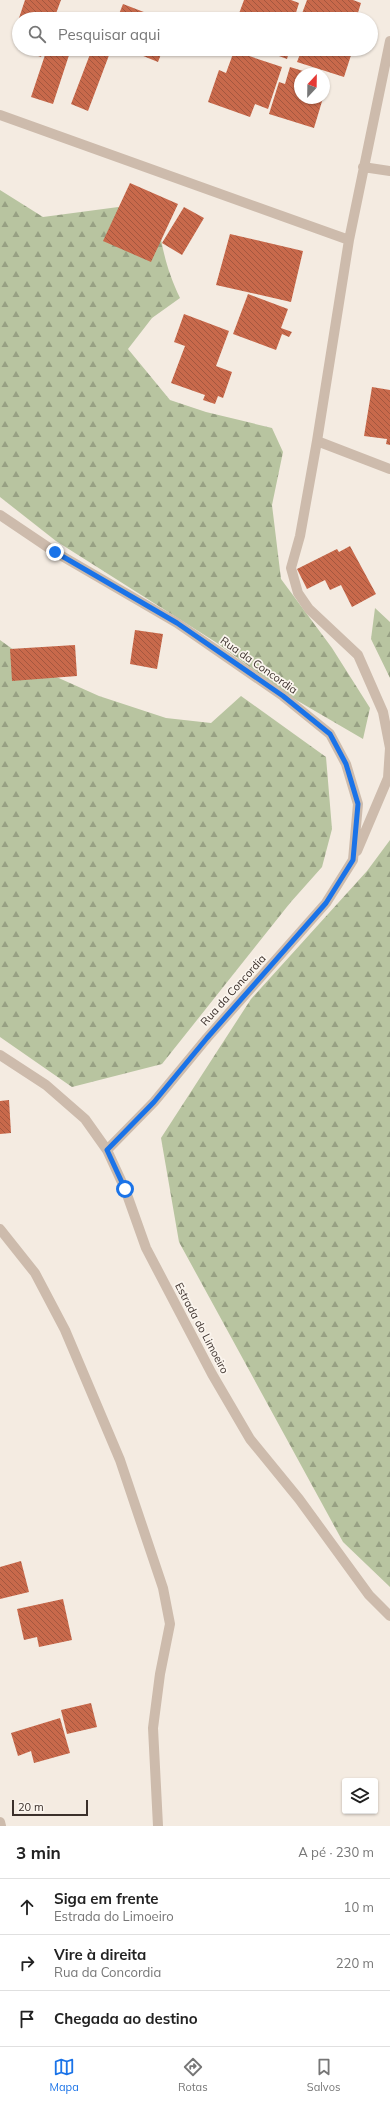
<!DOCTYPE html>
<html lang="pt">
<meta charset="utf-8">
<style>
:root{--surface:#fff;--page:#f2f2f2;--text:#222;--muted:#767676;--line:#e0e0e0;--accent:#1a73e8}
body{margin:0;font-family:Mulish,sans-serif;background:var(--page);color:var(--text)}
.controls{position:absolute;right:12px;bottom:12px;display:grid;overflow:hidden;border-radius:4px;box-shadow:0 1px 3px #0004}
.controls button{width:36px;height:36px;display:grid;place-items:center;padding:0;border:0;border-bottom:1px solid var(--line);background:var(--surface);color:var(--text);font:20px sans-serif}
.compass{position:absolute;left:294px;top:68px;width:36px;height:36px;border-radius:50%;background:var(--surface);box-shadow:0 1px 3px #0004;rotate:22deg}
.scale{position:absolute;left:12px;bottom:10px;width:76px;box-sizing:border-box;padding-left:4px;border:2px solid #3b302b;border-top:0;font-size:11px;line-height:14px;white-space:nowrap;color:#3b302b;-webkit-text-stroke:3px #fbf5ee;paint-order:stroke}
.stop{position:absolute;width:12px;height:12px;margin:-9px;border:3px solid #1a73e8;border-radius:50%;background:#fff}
.stop.end{background:#1a73e8;border-color:#fff;box-shadow:0 1px 4px #0008}
.list{margin:0;padding:0;list-style:none}
h2{display:flex;justify-content:space-between;align-items:center;height:52px;margin:0;padding:0 16px;font-size:17px}
h2 small{font-size:13px;font-weight:400;color:var(--muted)}
.list li{display:grid;grid-template-columns:26px 1fr auto;gap:12px;align-items:center;box-sizing:border-box;height:56px;padding:0 16px;border-top:1px solid var(--line)}
.list b{display:block;font-size:15px;white-space:nowrap}
.list p{margin:0;font-size:13px;white-space:nowrap;color:var(--muted)}
.list em{font-size:13px;font-style:normal;color:var(--muted)}
.icon{flex:none;width:22px;height:22px;fill:none;stroke:currentColor;stroke-width:2;stroke-linecap:round;stroke-linejoin:round}
.map{position:relative;flex:none;width:390px;height:1826px;overflow:hidden}
.search{position:absolute;background:var(--surface);box-shadow:0 1px 3px #0004;left:12px;right:12px;top:12px;height:44px;display:flex;align-items:center;gap:10px;box-sizing:border-box;padding:0 14px;border-radius:22px;color:var(--muted);font-size:15px}
.sheet{height:220px;background:var(--surface)}
nav{display:flex;justify-content:space-around;align-items:center;box-sizing:border-box;height:56px;border-top:1px solid var(--line);background:var(--surface);font-size:11px;color:var(--muted)}
nav a{display:grid;justify-items:center;gap:2px}
nav .on{color:var(--accent)}
.map>svg:first-child{display:block}
</style>
<div class="map">
<svg width="390" height="1826" viewBox="0 0 390 1826">
<defs>
<pattern id="forest-firs" width="22" height="20" patternUnits="userSpaceOnUse"><rect width="22" height="20" fill="#b8c4a0"/><path d="M5 1l3.5 6h-7zM16 11l3.5 6h-7z" fill="#97a083"/></pattern>
<pattern id="building-back-hatch" width="6" height="6" patternUnits="userSpaceOnUse"><rect width="6" height="6" fill="#c8694b"/><path d="M-1 5l2 2M0 0l6 6M5-1l2 2" fill="none" stroke="#a4573f"/></pattern>
</defs>
<rect width="100%" height="100%" fill="#f4ebe1"/>
<!-- forest -->
<path fill="url(#forest-firs)" d="M0,190L43,217L156,202C160,238 164,265 180,298L152,318L128,349L170,400L206,412L272,428L283,452L272,505L281,579L332,648L370,708L363,739L291,697L217,643L56,541L0,497Z
M375,608L390,622V678L371,639Z
M0,640L43,671L99,696L166,718L211,723L241,696L326,757L332,829L322,867L290,903L162,1064L72,1087L0,1037Z
M390,840V1587L343,1542L179,1242L161,1138L251,999L367,871Z"/>
<!-- building -->
<path fill="url(#building-back-hatch)" d="M25,0H61L54,19H19V37L15,35L19,25L17,24Z
M244,0H291L299,3L294,19H237Z
M307,0H353L361,3L356,19H300Z
M123,4L162,19H117Z
M28,49H44L41,57L27,52Z
M47,49H71L53,104L31,97Z
M92,49L111,50L88,111L71,104Z
M126,49H163L158,62Z
M260,49H290L287,59Z
M302,49H353L344,77L297,62Z
M234,51L282,67L268,109L255,104L250,117L208,102L219,70L226,73Z
M290,67L313,74H300V98H323L314,128L269,114L279,82L285,84Z
M130,183L178,204L151,262L103,241Z
M184,207L204,218L182,255L162,243Z
M230,234L303,251L291,302L216,285Z
M248,294L288,309L281,328L292,332L289,337L282,334L276,350L233,334Z
M184,314L229,331L216,366L232,372L223,398L218,396L215,404L203,400L205,395L171,383L185,346L174,342Z
M372,387L390,390V445L386,444L387,439L364,436Z
M350,546L376,594L352,607L341,585L330,590L325,580L307,589L297,569L337,549L339,552Z
M135,630L163,634L157,669L130,664Z
M75,645L77,676L12,681L10,649Z
M9,1100L11,1133L0,1134V1101Z
M21,1561L29,1592L0,1599V1567Z
M63,1599L72,1640L39,1647L37,1637L24,1640L17,1609Z
M91,1703L97,1727L67,1734L61,1710Z
M60,1718L70,1753L34,1763L31,1751L18,1756L11,1733Z"/>
<g fill="none" stroke-linecap="round" stroke-linejoin="round">
<!-- minor -->
<path stroke="#cdbbac" stroke-width="10" d="M0,115L349,240
M363,167L390,171
M317,441L390,469
M0,515L55,552L177,623L283,696L330,734L346,764L358,804L353,860L326,903L207,1038L154,1102L107,1150
M357,851L388,778L390,748L383,712L358,655L309,609L298,593L291,568L300,536L317,441L349,240L390,41
M0,1055L46,1085L85,1119L107,1150L125,1189L146,1248L212,1374L250,1439L299,1499L369,1595L390,1616
M0,1229L35,1273L65,1330L120,1460L163,1588L170,1624L160,1674L153,1728L158,1826
M0,1822L1,1826"/>
</g>
<g fill="none" stroke-linecap="round" stroke-linejoin="round">
<!-- route -->
<path stroke="#1a73e8" stroke-width="5" d="M55,552L177,623L283,696L330,734L346,764L358,804L353,860L326,903L207,1038L154,1102L107,1150L125,1189"/>
</g>
<g text-anchor="middle" stroke-width="3.5" stroke-linejoin="round" paint-order="stroke">
<!-- street labels -->
<g font-size="11" fill="#3b302b" stroke="#fbf5ee">
<text transform="translate(259 665) rotate(35)" y="4">Rua da Concordia</text>
<text transform="translate(233 990) rotate(-48)" y="4">Rua da Concordia</text>
<text transform="translate(202 1328) rotate(62)" y="4">Estrada do Limoeiro</text>
</g>
</g>
</svg>
<div class="controls">
<button><svg class="icon" aria-label="layers" viewBox="0 0 24 24"><path d="M12 4l9 5-9 5-9-5zM3 14l9 5 9-5"/></svg></button>
</div>
<svg class="compass" viewBox="-18 -18 36 36"><path d="M0-13l5 13h-10z" fill="#e53935"/><path d="M0 13l5-13h-10z" fill="#767676"/></svg>
<div class="scale">20 m</div>
<div class="stop" style="left:125px;top:1189px"></div>
<div class="stop end" style="left:55px;top:552px"></div>
<div class="search"><svg class="icon" aria-label="search" viewBox="0 0 24 24"><circle cx="10" cy="10" r="6"/><path d="M15 15l6 6"/></svg>Pesquisar aqui</div>
</div>
<section class="sheet">
<h2>3 min<small>A pé · 230 m</small></h2>
<ul class="list">
<li><svg class="icon" aria-label="ahead" viewBox="0 0 24 24"><path d="M12 20V5M6 11l6-6 6 6"/></svg><div><b>Siga em frente</b><p>Estrada do Limoeiro</p></div><em>10 m</em></li>
<li><svg class="icon" aria-label="right" viewBox="0 0 24 24"><path d="M7 20v-9h11M14 6l5 5-5 5"/></svg><div><b>Vire à direita</b><p>Rua da Concordia</p></div><em>220 m</em></li>
<li><svg class="icon" aria-label="arrive" viewBox="0 0 24 24"><path d="M6 21V4h12l-3 4 3 4H6"/></svg><div><b>Chegada ao destino</b></div></li>
</ul>
</section>
<nav>
<a class="on"><svg class="icon" aria-label="map" viewBox="0 0 24 24"><path d="M3 6l6-2 6 2 6-2v14l-6 2-6-2-6 2zM9 4v14M15 6v14"/></svg>Mapa</a>
<a><svg class="icon" aria-label="directions" viewBox="0 0 24 24"><path d="M12 3l9 9-9 9-9-9zM9 14v-3h6M13 9l2 2-2 2"/></svg>Rotas</a>
<a><svg class="icon" aria-label="saved" viewBox="0 0 24 24"><path d="M7 4h10v16l-5-4-5 4z"/></svg>Salvos</a>
</nav>
